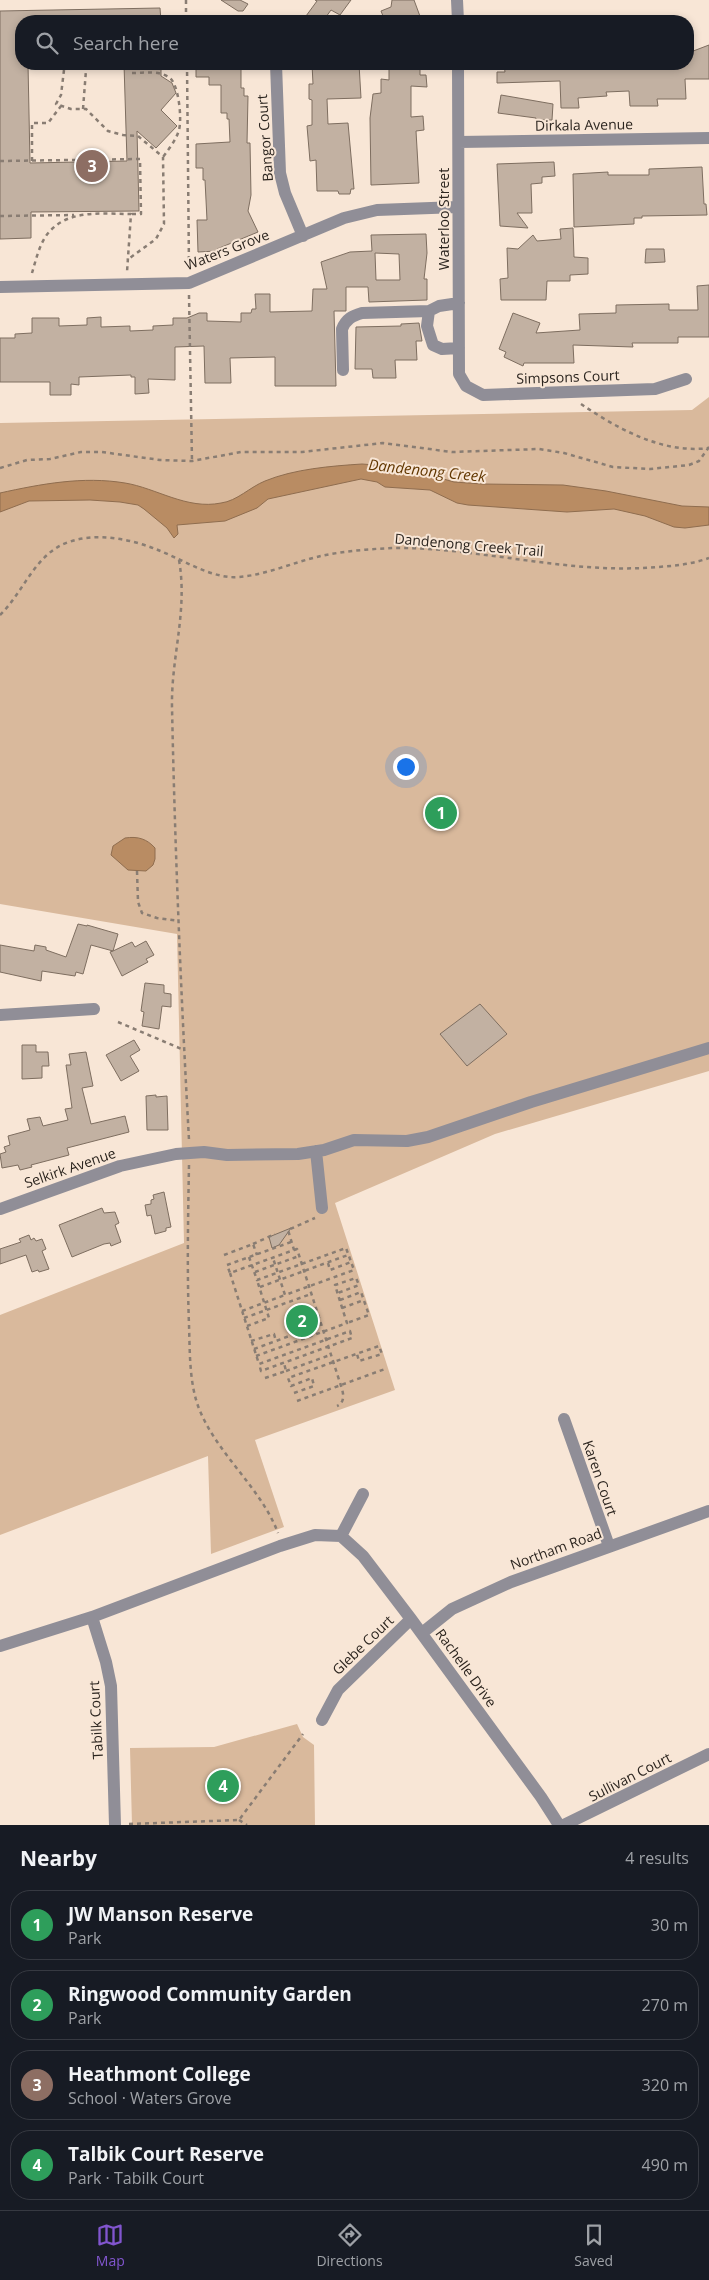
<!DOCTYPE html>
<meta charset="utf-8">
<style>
:root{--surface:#171b24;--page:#242831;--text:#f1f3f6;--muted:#9ea1a6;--line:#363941;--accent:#8155ce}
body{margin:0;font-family:"Open Sans",sans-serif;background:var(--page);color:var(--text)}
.you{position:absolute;left:405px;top:766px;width:18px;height:18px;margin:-12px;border:4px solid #fff;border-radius:50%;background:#1a73e8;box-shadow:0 0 0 8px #1a73e833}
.badge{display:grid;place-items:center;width:32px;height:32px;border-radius:50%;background:var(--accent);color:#fff;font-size:16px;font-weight:700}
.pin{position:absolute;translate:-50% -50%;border:2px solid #fff;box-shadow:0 1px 5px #0006}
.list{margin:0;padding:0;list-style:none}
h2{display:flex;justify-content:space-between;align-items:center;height:65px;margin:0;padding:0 20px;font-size:21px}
h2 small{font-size:16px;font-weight:400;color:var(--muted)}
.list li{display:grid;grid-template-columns:32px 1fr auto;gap:15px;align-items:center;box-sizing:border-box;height:70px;margin:0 10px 10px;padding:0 10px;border:1px solid var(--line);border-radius:20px}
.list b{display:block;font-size:19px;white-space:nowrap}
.list p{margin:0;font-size:16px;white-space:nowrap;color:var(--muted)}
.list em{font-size:16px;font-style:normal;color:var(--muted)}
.icon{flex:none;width:28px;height:28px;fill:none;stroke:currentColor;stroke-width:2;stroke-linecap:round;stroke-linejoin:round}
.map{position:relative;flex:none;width:709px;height:1825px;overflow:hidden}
.search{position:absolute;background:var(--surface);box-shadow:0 2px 8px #0003;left:15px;right:15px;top:15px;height:55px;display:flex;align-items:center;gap:12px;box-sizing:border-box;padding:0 18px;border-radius:20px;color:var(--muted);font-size:19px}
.sheet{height:385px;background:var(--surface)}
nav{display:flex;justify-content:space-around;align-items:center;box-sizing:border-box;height:70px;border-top:1px solid var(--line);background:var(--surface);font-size:14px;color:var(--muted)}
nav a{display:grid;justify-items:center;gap:2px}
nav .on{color:var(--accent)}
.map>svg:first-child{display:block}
</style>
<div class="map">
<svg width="709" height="1825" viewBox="0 0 709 1825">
<rect width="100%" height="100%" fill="#f8e6d6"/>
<!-- green -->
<path fill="#d9b99c" d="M709,397V1071L495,1134L335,1203L395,1390L255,1440L284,1527L211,1554L208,1456L0,1535V1315L184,1243L177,934L0,904V423L692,410Z
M297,1724L303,1737L314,1745L315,1825H132L130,1748L214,1747Z"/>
<!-- water -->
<path fill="#b98c63" stroke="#8f6d4f" d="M362,464L402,467L454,482L482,484L563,485L606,491L682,506L709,507V525L685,528L674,527L645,516L614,509L567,512L468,505L457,503L430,490L385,487L377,482L361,479L268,499L257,508L225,521L177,525L178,534L174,538L167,528L144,509L138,505L120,502L90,500L29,501L0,512V493C41,484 83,476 125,483C156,488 187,510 221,503C237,501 250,487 265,481C294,469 331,466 362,464Z
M125,838C138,836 147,839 155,848V859L153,865L146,871L128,870L111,855L113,846Z"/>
<!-- building -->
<path fill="#c2b1a2" stroke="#7e6e60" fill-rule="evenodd" d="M221,0H240L248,4L243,11H238Z
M315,0H351L340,15L331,10L323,21H315L306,16L317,1Z
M392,0H414L421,19L415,21H385L381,11L391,7Z
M160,8L161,21H21V64H28L30,163L127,161L124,64H161V76L172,83L176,93L161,110L177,126L156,148L137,131L139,211L31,212V238L0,239V11Z
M709,45V79H685L686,99H657L658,106H630L629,91L606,92L607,96L578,98L579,108H561L560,81L497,83V72H505L504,64H530V66L560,65V64H688V53Z
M196,64H241V88H244V96H248L247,143H250L251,195L248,211L258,232L217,249V251L198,252L197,220H207L205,180H203V168H196V144L230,142L229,119H227V113H221V85H209V77H196Z
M312,64H359L361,98L327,99L328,124L348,123L354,189H351L350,194H339L338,191H317L316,160L310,161L307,126L312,125V100L309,99V84H313Z
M389,64H420V75H426L427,87L411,86V117L423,116L424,130L416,131L419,183L371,185L370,118L373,94L381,93V79L389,80Z
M501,95L553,104L552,120H536V118L498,113Z
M554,162L555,176L542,177V183L531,184L532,213H517L528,228L500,226L497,164Z
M702,167L704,204H706L707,215L642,216V218H634V224L574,227L573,174L608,172V175H649V169Z
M573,228L574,257L588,258V274L570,275V281H547L546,300H501L500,279L508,278L507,248L518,249L533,235L537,241L561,239L560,229Z
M426,234L427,253L424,279H427V300L369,302L368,287H346V311H334L336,386H275V357L230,358L231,383H205L204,346L175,347V380L148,379L149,393L135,394V377H131V375L79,377V385L71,384V395H50V382H0V338H15V334L32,333V318H59V326L87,325V318L101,317V327L130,326V331L153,330V326L173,325V318H187L199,313H207V321L241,322V313H251L252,309H256L255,294H270V312L312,311L313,289H327L321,262L350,252L372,251L371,235ZM375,253L399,254L400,280H376Z
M646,249H664L665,262L645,263Z
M709,285V337H678V343H632L633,347L573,345L574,363H524L523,366L504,357L506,352L499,349L513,313L540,323L536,333L580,330L579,314L616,313V305L669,304V310H698L697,286Z
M419,323L422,341H416L417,360H395L396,378H373L372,369H355L356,327L401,326V324Z
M78,924L87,926V925L118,934L113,951L132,942L135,947L146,941L154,955L146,959L148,962L122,976L110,952L113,951L91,945L83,974L76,972L75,976L42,971L41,981L0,972V945L34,951L35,945L46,947V950L66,957Z
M145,983L164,985V993L171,994V1007L162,1006L159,1029L142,1026L144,1012L141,1011Z
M480,1004L507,1034L467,1066L440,1034Z
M134,1040L140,1050L130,1056L139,1071L121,1081L106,1055Z
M22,1045H36V1052H48L49,1066H42V1078L22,1079Z
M86,1052L93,1086L82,1088L91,1124L125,1116L129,1132L67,1148L69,1155L31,1165L32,1167L20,1170L18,1165L2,1168L0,1154L6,1152L4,1147L10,1145L8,1136L30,1130L27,1119L40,1117L43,1126L68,1120L65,1109L72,1108L66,1065H71L69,1054Z
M156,1095V1097L167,1096L168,1130H147L146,1096Z
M164,1192L171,1227L166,1228V1231L155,1234L151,1215L147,1216L145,1205L151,1204V1200L154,1199L153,1195Z
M102,1208L104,1213L115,1212L119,1223L115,1225L121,1242L111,1246L110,1243L104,1244L72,1257L59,1225Z
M291,1228L279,1245L272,1248L269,1237Z
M29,1235L31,1240L34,1238L36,1241L42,1239L46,1249L42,1251L49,1269L39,1272L38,1270L32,1272L26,1255L0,1264V1249L21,1242L19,1239Z"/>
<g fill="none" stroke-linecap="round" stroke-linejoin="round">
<!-- path -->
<path stroke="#897d73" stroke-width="2.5" stroke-dasharray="4 4" stroke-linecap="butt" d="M186,0V21
M187,64L189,269
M64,70L61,95L56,104L71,109H86L108,131L123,135L138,136L163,157L164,224L156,239L127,260
M132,73C145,73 159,70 170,78C179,86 182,119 179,130C176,140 169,149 163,157
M83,109L86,70
M0,161L140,159L141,214H131
M32,161V123H48L61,106
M0,216L74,215
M32,273C36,260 40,241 50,231C70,209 104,214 131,214L127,272
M189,295L192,461
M581,404C618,429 663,454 709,448
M0,468L27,460L50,459L81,452H102L160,460L192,461L241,452H302L383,443L452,452L539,449L564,453L613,467L650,469L689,465L699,461L709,447
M179,560C188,611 171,657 172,707C175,851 181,996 189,1140
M0,615C24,592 35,553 69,542C97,532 131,539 158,550C181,559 204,574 229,577C257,579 293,562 321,556C344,551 369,549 393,548C481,547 568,575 657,567C675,566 692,564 709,558
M137,871L138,902L142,913L157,918L179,921
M118,1022L184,1050
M189,1165C188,1218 187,1272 189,1325C190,1353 189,1385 200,1411C219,1456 261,1488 278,1533
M291,1242L227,1265L230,1273L294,1250L288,1230L315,1218
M253,1244L275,1234
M294,1250L297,1249L342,1389C344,1396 344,1403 337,1406
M224,1255L253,1244L257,1255
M249,1257L257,1280L346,1248L354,1270L285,1295L273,1258
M328,1263L330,1270L351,1262
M255,1272L299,1256
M230,1273L259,1364L350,1331L352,1338L261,1371L259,1364
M260,1287L348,1255
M340,1300L361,1292L369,1315L347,1323
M342,1308L364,1300
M242,1311L285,1295
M319,1317L295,1325L297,1333L321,1324
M244,1318L311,1294
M247,1326L269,1318L257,1280
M251,1341L274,1334L276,1341L297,1333L300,1340
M254,1349L276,1341
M256,1356L347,1323C343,1311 339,1298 335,1285L356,1278L359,1285L338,1293
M286,1371L330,1355
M265,1378L286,1371L284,1363
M294,1393L314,1386L312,1378L291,1386L288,1378L379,1346L382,1354L359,1361L357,1354
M297,1401L385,1369
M239,1820L247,1825
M129,1824L239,1820L303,1734"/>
<!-- minor -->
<path stroke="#908e97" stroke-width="12" d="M457,0L458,21
M276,64L280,173L285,193L303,236
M458,64L459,374L466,386L483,395L655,389L686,379
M459,142L709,138
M0,287L189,283L344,218L377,210L458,207
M429,311L427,326L433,345L442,349L459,348
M343,370L342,329C346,319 352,316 362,313L429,311L439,306L459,303
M0,1015L94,1009
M316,1151L322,1208
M0,1209L120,1166L176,1154L204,1152L227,1155L298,1154L324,1150L354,1140L407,1141L428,1137L531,1102L709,1048
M564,1419L609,1546
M341,1536L363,1494
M92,1617L106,1662L111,1686L115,1825
M422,1633L452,1609L511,1582L709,1511
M0,1646L92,1617L280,1546L315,1535L341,1536L363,1556L411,1619L541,1797L559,1825
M322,1720L338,1690L411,1619
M564,1825L709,1754"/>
</g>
<g text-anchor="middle" stroke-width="4" stroke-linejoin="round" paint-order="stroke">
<!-- street labels -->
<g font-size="14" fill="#2c251f" stroke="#f8e6d6">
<text transform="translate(584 125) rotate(-1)" y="5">Dirkala Avenue</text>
<text transform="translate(265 138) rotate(-94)" y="5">Bangor Court</text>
<text transform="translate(444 219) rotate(-90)" y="5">Waterloo Street</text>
<text transform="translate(227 250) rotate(-21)" y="5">Waters Grove</text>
<text transform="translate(568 377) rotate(-2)" y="5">Simpsons Court</text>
<text transform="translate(469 545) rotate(5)" y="5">Dandenong Creek Trail</text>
<text transform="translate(70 1168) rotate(-19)" y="5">Selkirk Avenue</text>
<text transform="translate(600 1478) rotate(71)" y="5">Karen Court</text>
<text transform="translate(556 1549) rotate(-20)" y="5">Northam Road</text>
<text transform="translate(363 1645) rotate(-44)" y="5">Glebe Court</text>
<text transform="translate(466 1668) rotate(54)" y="5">Rachelle Drive</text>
<text transform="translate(96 1720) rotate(-93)" y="5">Tabilk Court</text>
<text transform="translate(630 1777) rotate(-27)" y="5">Sullivan Court</text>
</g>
<!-- water labels -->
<g font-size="15" font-style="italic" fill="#623700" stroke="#f8e6d6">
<text transform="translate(427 471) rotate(6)" y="5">Dandenong Creek</text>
</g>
</g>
</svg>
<div class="you"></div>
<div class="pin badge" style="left:441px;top:813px;background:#2e9e5b">1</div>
<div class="pin badge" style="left:302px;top:1321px;background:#2e9e5b">2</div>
<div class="pin badge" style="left:92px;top:166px;background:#8d6e63">3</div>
<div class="pin badge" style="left:223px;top:1786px;background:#2e9e5b">4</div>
<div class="search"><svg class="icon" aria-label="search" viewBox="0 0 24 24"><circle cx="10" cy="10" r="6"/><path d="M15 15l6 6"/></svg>Search here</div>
</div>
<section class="sheet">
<h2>Nearby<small>4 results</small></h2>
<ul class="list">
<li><span class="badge" style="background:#2e9e5b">1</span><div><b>JW Manson Reserve</b><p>Park</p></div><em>30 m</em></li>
<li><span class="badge" style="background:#2e9e5b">2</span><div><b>Ringwood Community Garden</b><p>Park</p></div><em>270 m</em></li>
<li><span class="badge" style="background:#8d6e63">3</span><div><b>Heathmont College</b><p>School · Waters Grove</p></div><em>320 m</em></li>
<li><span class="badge" style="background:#2e9e5b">4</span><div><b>Talbik Court Reserve</b><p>Park · Tabilk Court</p></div><em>490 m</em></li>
</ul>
</section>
<nav>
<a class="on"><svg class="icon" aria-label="map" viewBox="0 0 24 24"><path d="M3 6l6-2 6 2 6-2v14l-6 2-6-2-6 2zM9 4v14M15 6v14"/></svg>Map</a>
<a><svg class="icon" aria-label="directions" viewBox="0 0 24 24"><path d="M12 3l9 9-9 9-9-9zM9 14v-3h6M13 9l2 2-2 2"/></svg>Directions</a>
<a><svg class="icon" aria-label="saved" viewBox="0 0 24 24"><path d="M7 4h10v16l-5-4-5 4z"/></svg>Saved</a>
</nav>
